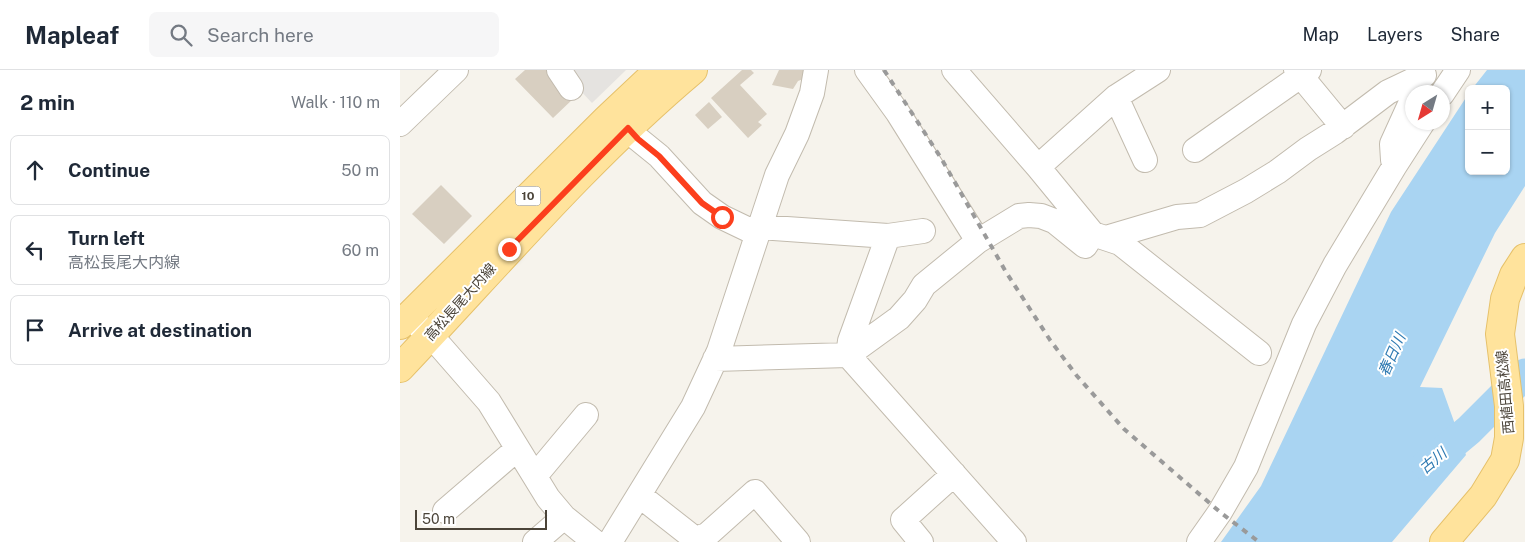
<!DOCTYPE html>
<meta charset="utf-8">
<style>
:root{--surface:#fff;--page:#f6f6f7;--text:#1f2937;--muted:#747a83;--line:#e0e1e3}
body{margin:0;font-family:"Public Sans","Noto Sans JP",sans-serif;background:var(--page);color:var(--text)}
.controls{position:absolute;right:15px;top:15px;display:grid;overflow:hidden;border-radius:8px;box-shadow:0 1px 4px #0004}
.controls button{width:45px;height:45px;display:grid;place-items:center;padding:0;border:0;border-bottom:1px solid var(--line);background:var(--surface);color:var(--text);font:25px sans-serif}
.compass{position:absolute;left:1005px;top:15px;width:45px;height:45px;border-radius:50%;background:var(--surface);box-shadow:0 1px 4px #0004;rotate:217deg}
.scale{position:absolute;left:15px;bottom:12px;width:132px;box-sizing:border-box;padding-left:5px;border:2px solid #4b4439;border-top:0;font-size:14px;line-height:18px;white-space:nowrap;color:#4b4439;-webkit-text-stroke:4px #fff;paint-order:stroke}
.stop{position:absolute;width:15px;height:15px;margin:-11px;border:4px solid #fc3f1d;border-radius:50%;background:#fff}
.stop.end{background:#fc3f1d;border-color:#fff;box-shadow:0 1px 5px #0008}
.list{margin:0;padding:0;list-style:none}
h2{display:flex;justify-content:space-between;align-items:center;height:65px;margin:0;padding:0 20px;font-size:21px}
h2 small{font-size:16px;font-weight:400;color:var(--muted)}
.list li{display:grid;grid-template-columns:32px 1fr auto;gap:15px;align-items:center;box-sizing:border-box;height:70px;margin:0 10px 10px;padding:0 10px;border:1px solid var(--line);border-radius:8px}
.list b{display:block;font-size:19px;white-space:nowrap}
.list p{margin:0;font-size:16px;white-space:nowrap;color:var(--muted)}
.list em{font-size:16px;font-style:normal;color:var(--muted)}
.icon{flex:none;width:28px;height:28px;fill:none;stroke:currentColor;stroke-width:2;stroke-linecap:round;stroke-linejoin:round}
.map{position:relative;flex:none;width:1125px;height:472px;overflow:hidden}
header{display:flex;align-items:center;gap:30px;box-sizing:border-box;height:70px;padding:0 25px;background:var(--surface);border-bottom:1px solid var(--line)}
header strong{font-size:24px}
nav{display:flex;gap:28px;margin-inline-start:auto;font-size:18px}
.search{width:350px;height:45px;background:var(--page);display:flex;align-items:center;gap:12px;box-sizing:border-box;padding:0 18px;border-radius:8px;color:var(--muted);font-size:19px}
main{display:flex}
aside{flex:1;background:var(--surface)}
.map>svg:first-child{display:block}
</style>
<header>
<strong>Mapleaf</strong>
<div class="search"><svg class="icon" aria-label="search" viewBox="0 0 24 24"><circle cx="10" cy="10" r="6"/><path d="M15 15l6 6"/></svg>Search here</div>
<nav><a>Map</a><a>Layers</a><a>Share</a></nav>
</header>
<main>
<aside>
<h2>2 min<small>Walk · 110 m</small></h2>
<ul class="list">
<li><svg class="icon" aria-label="ahead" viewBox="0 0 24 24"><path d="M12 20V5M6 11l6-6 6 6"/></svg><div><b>Continue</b></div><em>50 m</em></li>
<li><svg class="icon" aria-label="left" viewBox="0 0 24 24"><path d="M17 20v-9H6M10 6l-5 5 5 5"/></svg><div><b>Turn left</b><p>高松長尾大内線</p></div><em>60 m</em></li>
<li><svg class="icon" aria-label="arrive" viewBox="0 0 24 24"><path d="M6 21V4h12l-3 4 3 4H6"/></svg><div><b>Arrive at destination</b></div></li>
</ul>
</aside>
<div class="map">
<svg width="1125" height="472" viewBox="0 0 1125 472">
<rect width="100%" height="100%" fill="#f6f3ec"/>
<!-- parking -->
<path fill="#e5e3e0" d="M173,0H226L192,33L167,6Z"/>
<!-- water -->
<path fill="#a9d4f2" d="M1087,0H1125V116L1095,163L1020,317L1042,318L1066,385L992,472H821L861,416L991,142L1069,23V101H1106V19H1072Z"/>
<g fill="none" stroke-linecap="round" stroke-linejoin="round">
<!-- river -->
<path stroke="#a9d4f2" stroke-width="31" d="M1027,395L1069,360L1125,304"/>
</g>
<!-- building -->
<path fill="#d8cfc1" d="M125,0H146L174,28L153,48L115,9Z
M342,0H351L354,3L340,15L367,44L358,52L362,55L348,68L311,28Z
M379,0H412L406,8L398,11L393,19L372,15Z
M309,32L322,47L308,59L295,45Z
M41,115L72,146L44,174L12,144Z"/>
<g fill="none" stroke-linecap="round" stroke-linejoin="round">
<defs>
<path id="minor" d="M159,0L171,18
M467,0L498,43L578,171
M554,0L638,97L693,164L720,173L859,283
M896,0L943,57
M1042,24L1058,0
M716,27L745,90
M0,54L56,0
M228,59L238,69L259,86L302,133L322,147L347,159L359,157L488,166L523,161
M795,80L909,0
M993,90L992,74L1012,30
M638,97L716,27L758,0
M488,166L450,271L448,285L614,472
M706,168L777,147L800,145L846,121L877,102L908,79L935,62L988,22L1024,5
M16,253L41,277L89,332L148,428L164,447L195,472
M315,289L448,285L499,248L515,230L524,215L578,171L619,146L629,145L641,146L654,151L685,176L693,164
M135,406L186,345
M239,425L295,469L307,465L355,422L398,472
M45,441L117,379
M135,472L164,447
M210,472L293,337L319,281L377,105L397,64L412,23L416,0
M521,472L503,450L554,404
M799,472L820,442L846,397L904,254L935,195L994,97L1023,52"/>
<path id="major" d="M0,255L207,49L259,0
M0,298C96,197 186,90 293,0
M1044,472L1083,426L1105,390L1109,368V336L1100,264L1105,229L1114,205L1125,188"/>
</defs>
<!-- minor casing -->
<use href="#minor" stroke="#c2bbae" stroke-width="26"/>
<!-- major casing -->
<use href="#major" stroke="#e6c16a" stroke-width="30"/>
<!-- minor -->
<use href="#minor" stroke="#fff" stroke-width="24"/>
<!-- major -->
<use href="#major" stroke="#ffe39c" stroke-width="28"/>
<!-- rail -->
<path stroke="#9a9a9a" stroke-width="4" stroke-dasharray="6 6" stroke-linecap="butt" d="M484,0L541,88L606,202L650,270L677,306L724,359L820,442L859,472"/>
</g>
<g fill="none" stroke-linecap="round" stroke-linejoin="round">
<!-- route -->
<path stroke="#fc3f1d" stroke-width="6" d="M109,179L228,58L238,69L259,86L302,133L322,147"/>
</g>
<g text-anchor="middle" stroke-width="4" stroke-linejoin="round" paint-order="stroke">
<!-- shield labels -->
<rect fill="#fff" stroke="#817c74" stroke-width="1" x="115.5" y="116.5" width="25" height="19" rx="4"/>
<g font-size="12" font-weight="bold" fill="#4b4439">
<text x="128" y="130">10</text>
</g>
<!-- street labels -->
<g font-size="14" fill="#4b4439" stroke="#fff">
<text transform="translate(60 232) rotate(-48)" y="5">高松長尾大内線</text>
<text transform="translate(1105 322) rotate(-95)" y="5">西植田高松線</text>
</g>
<!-- water labels -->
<g font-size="15" font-style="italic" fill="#2e7ab2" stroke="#fff">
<text transform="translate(992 285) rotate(-66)" y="5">春日川</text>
<text transform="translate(1033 391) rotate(-40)" y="5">古川</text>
</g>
</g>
</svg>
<div class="controls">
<button>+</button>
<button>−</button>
</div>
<svg class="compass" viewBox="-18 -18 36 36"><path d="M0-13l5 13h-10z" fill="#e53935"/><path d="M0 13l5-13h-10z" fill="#747a83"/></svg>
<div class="scale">50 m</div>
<div class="stop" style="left:322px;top:147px"></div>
<div class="stop end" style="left:109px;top:179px"></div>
</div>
</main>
